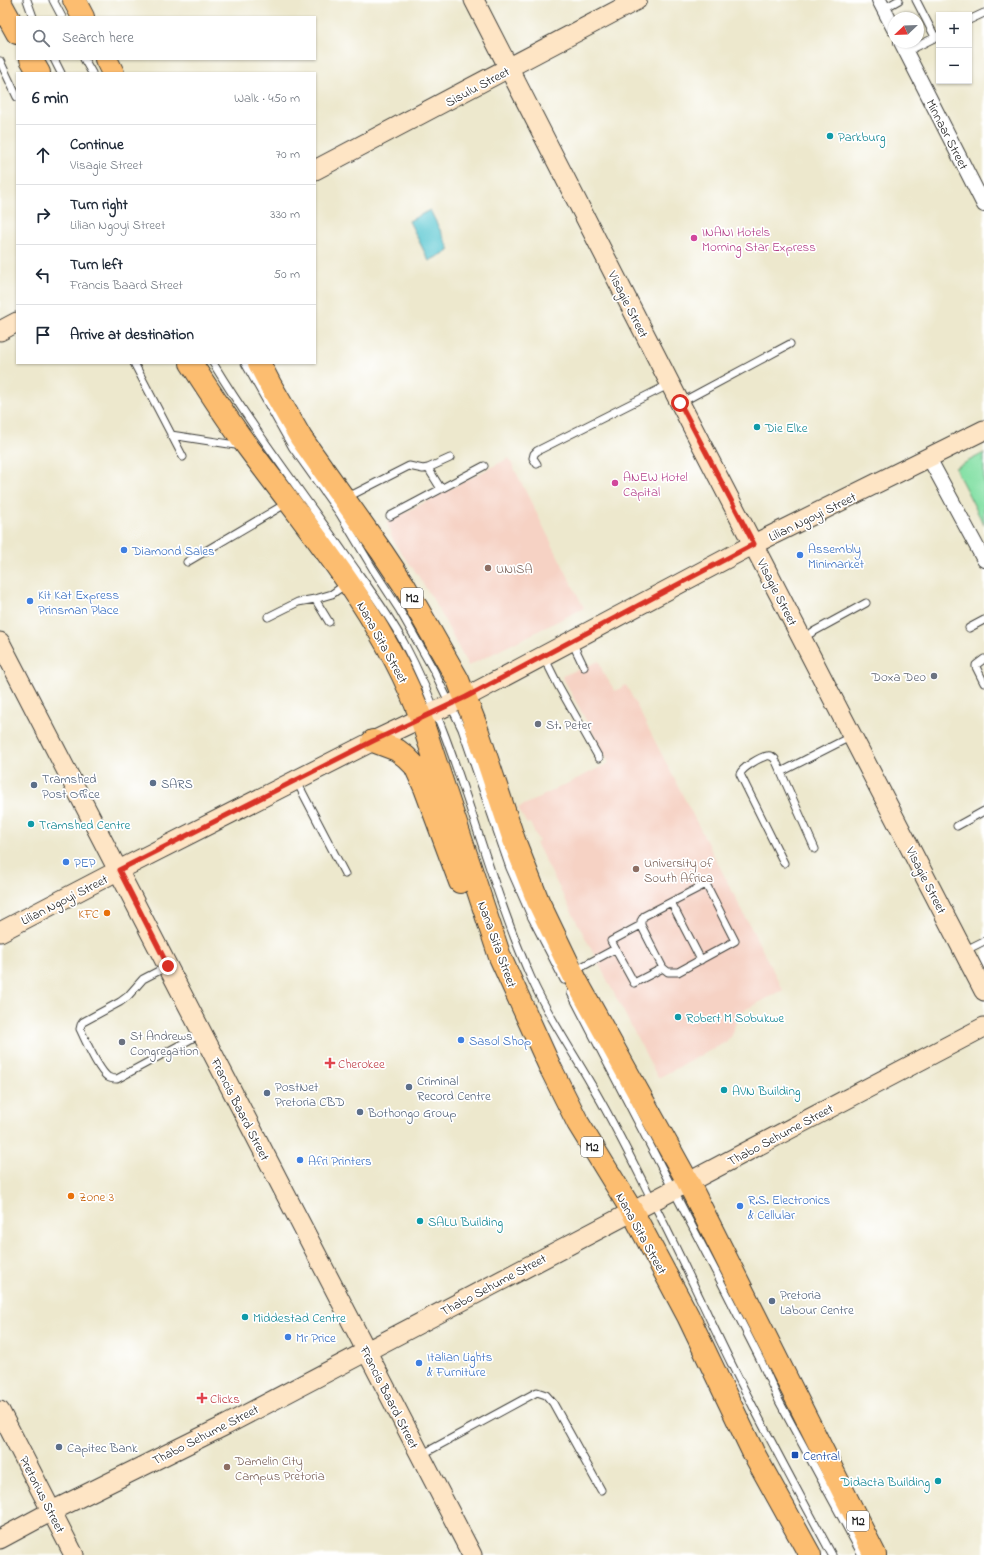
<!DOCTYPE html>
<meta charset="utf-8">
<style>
:root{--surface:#fff;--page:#f2f2f3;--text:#1f2937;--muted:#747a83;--line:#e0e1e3}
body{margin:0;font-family:"Indie Flower",sans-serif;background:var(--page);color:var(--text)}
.controls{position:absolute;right:12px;top:12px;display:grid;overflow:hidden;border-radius:0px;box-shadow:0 1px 3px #0004}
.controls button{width:36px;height:36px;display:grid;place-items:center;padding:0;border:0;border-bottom:1px solid var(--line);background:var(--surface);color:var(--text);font:20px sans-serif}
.compass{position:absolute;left:888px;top:12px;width:36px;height:36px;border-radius:50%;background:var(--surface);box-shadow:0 1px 3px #0004;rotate:247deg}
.stop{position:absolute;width:12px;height:12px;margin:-9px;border:3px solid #d93025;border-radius:50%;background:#fff}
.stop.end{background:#d93025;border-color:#fff;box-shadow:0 1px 4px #0008}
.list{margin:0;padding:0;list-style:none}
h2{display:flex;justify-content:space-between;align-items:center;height:52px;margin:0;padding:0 16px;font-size:17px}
h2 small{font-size:13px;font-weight:400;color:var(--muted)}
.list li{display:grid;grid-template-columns:26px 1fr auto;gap:12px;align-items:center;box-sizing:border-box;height:60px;padding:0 16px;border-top:1px solid var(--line)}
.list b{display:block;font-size:15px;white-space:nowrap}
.list p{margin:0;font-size:13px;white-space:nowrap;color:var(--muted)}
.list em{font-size:13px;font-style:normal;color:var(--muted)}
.icon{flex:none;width:22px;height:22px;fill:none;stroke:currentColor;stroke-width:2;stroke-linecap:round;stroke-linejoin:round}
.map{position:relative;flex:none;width:984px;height:1555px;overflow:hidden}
.search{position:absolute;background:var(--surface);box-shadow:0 1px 3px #0004;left:16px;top:16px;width:300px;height:44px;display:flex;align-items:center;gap:10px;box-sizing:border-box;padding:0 14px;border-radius:0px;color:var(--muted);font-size:15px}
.panel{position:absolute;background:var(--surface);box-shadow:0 1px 3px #0004;left:16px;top:72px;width:300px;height:292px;border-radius:0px}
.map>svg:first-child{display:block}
</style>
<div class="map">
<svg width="984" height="1555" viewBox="0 0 984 1555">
<rect width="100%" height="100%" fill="#fff"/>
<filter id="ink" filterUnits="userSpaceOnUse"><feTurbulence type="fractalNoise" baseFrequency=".025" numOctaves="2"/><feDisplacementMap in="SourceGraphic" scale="8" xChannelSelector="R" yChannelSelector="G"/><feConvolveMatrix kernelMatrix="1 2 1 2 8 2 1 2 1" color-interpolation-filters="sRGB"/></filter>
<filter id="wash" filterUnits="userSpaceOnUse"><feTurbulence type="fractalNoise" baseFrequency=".012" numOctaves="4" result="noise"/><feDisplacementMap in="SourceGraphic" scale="16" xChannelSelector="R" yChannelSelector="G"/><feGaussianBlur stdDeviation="0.9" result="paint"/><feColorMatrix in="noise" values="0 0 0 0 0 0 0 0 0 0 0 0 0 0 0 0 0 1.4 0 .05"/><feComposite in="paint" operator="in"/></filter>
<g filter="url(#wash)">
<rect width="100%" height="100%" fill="#ede8cd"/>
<!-- built -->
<path fill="#f6d2c4" d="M509,458L584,608L468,666L436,604L417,574L397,547L392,538L387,522Z
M599,661L603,672L615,691L626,685L783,990L739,1013L732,1034L726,1042L658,1078L536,843L539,842L530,823L527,824L518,808L609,763L562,676Z"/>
<!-- green -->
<path fill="#87e1a7" stroke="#527e62" d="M984,453V525L955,468Z"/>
<!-- water -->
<path fill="#5bc8d2" stroke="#3c7277" d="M430,210L450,250L429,261L409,221Z"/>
</g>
<g filter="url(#ink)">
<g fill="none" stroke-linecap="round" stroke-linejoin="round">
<defs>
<path id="lane" d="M27,0L33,17
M53,0L62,17
M916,0L935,37
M883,9L899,0
M969,20L984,13
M906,52L938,36
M54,59L61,73
M84,59L92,73
M0,61L17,97
M134,363L183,457
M213,363C253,429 300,490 344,553C364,582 387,611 404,643C460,749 483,869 531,978C548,1016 571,1049 591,1084C613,1121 632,1160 651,1198C679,1252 704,1308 731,1363C763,1428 798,1491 832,1555
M245,363L293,448L340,514L373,569L399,609L434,671L462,729L510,868L532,918L564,980
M680,403L790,344
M171,435L242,446
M537,464L533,458L534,454L537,451L670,384
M428,468L441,489
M346,498L409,466L423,469L428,468L450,458
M390,516L484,466
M187,562L287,503
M315,599L329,622
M268,617L298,602L315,599L332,594L346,584
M969,628L984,620
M802,638L866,603
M572,642L584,667
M544,657L558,685L599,758
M984,659L976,665V667L984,683
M781,772L852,736
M296,780L345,874
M957,826L984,811
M784,863L740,774C742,768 760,757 767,756C770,755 773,757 775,759L815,849
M671,902L701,960
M641,925L611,941L634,983L663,968L641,925V921L644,916L706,884L735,941L678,972H668L663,968
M964,951L984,941
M168,966L143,979L128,996L120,1002L83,1022L81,1025L80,1029C86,1041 98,1070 108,1077C111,1079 114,1079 117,1079L202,1033
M574,971L615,949
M571,993L720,1280L761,1361L779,1401L862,1555
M421,1455L537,1392L546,1395L553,1403L601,1490"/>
<path id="street" d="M879,0L894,29
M901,42L984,205
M929,458L984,560"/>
<path id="secondary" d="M474,0L680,403L984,991
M315,170L637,0
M0,331L17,322
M0,642L472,1555
M0,932L119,870L373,741L466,697L754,544L984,430
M0,1411L74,1555
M0,1539L52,1511L226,1425L984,1027"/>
<path id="primary" d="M74,0L83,17
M0,2L17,33
M31,59L39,73
M106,59L113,73
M191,363C209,391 227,419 247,446C311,532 383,616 421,718L500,957L550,1067L578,1123L632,1211L688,1316L753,1452L810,1555
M259,363L271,386L301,438L382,552L404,585L458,680L475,723L514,840L538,901L576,980L688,1182L875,1555
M373,741L397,750L406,757L415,766L425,788L460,882"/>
</defs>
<!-- lane casing -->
<use href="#lane" stroke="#3b3b37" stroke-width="9"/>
<!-- street casing -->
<use href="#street" stroke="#3b3b37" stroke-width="16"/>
<!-- secondary casing -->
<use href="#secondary" stroke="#3b3b37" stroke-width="21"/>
<!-- primary casing -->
<use href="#primary" stroke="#3b3b37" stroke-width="24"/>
<!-- lane -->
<use href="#lane" stroke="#fff" stroke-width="7"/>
<!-- street -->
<use href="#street" stroke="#fff" stroke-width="14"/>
<!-- secondary -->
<use href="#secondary" stroke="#fee5c5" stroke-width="19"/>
<!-- primary -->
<use href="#primary" stroke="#fcbd6f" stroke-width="22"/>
</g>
</g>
<g fill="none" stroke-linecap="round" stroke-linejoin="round" filter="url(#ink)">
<!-- route -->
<path stroke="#d93025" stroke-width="5" d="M168,966L119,870L373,741L466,697L754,544L680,403"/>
</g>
<!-- markers -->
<g fill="#0f9aa8" stroke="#fff" stroke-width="1.5">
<circle cx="830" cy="136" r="4"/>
<circle cx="757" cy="427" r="4"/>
<circle cx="31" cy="824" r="4"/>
<circle cx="678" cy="1017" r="4"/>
<circle cx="724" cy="1090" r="4"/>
<circle cx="420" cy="1221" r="4"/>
<circle cx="245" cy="1317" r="4"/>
<circle cx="938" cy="1481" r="4"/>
</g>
<g fill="#d1479c" stroke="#fff" stroke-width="1.5">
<circle cx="694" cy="238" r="4"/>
<circle cx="615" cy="483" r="4"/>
</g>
<g fill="#3f7fe0" stroke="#fff" stroke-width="1.5">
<circle cx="124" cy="550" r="4"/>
<circle cx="800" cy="555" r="4"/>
<circle cx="30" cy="601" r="4"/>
<circle cx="66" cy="862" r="4"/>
<circle cx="461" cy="1040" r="4"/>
<circle cx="300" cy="1160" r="4"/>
<circle cx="740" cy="1206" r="4"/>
<circle cx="288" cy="1337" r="4"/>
<circle cx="419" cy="1363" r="4"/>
</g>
<g fill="#8d6e63" stroke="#fff" stroke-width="1.5">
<circle cx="488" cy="568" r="4"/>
<circle cx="636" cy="869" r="4"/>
<circle cx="227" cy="1467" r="4"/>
</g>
<g fill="#6b7280" stroke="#fff" stroke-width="1.5">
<circle cx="934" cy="676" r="4"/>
<circle cx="538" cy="724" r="4"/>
<circle cx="122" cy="1042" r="4"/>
</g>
<g fill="#5c6f8a" stroke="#fff" stroke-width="1.5">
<circle cx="153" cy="783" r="4"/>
<circle cx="34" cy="785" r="4"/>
<circle cx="409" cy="1087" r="4"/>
<circle cx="267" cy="1093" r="4"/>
<circle cx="360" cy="1112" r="4"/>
<circle cx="772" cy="1301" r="4"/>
<circle cx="59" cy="1447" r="4"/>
</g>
<g fill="#e8710a" stroke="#fff" stroke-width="1.5">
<circle cx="107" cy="913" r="4"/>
<circle cx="71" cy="1196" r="4"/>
</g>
<g fill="#e0444e" stroke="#fff" stroke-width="1.5">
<path d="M328 1057h4v4h4v4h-4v4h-4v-4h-4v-4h4z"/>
<path d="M200 1392h4v4h4v4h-4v4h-4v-4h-4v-4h4z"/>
</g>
<rect fill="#1a4fb4" stroke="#fff" stroke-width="1.5" x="791" y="1451" width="8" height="8" rx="2"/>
<g text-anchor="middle" stroke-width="3.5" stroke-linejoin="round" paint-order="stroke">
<!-- shield labels -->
<g fill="#fff" stroke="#606060" stroke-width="1">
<rect x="401" y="588" width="22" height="20" rx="3"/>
<rect x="581" y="1137" width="22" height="20" rx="3"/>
<rect x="847" y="1511" width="22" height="20" rx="3"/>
</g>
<g font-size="12" font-weight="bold" fill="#1c1c1c">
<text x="412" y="602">M2</text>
<text x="592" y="1151">M2</text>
<text x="858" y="1525">M2</text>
</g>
<!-- street labels -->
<g font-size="13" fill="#1c1c1c" stroke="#fff">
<text transform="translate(477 86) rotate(-28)" y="5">Sisulu Street</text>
<text transform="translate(948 134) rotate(63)" y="5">Minnaar Street</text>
<text transform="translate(629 304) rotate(63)" y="5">Visagie Street</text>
<text transform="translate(812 516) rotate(-26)" y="5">Lilian Ngoyi Street</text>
<text transform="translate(778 592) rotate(63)" y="5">Visagie Street</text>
<text transform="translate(383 642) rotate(61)" y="5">Nana Sita Street</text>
<text transform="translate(927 880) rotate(63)" y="5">Visagie Street</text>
<text transform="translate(64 899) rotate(-27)" y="5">Lilian Ngoyi Street</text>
<text transform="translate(498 944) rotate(70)" y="5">Nana Sita Street</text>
<text transform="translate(241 1109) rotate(63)" y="5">Francis Baard Street</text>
<text transform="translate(780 1134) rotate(-28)" y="5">Thabo Sehume Street</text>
<text transform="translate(642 1233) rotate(61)" y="5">Nana Sita Street</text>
<text transform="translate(493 1284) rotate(-28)" y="5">Thabo Sehume Street</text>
<text transform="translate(390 1397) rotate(63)" y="5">Francis Baard Street</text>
<text transform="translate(205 1434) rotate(-27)" y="5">Thabo Sehume Street</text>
<text transform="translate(43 1494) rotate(63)" y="5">Pretorius Street</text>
</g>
<!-- culture labels -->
<g font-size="13" fill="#0d838f" stroke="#fff" text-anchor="start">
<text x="838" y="141">Parkburg</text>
<text x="765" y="432">Die Elke</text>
<text x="39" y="829">Tramshed Centre</text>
<text x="686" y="1022">Robert M Sobukwe</text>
<text x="732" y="1095">AVN Building</text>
<text x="428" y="1226">SALU Building</text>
<text x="253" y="1322">Middestad Centre</text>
<text x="930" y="1486" text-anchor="end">Didacta Building</text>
</g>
<!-- hotel labels -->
<g font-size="13" fill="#b23c85" stroke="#fff" text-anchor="start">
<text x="702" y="236">INANI Hotels<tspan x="702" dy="15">Morning Star Express</tspan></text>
<text x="623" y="481">ANEW Hotel<tspan x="623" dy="15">Capital</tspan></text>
</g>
<!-- shop labels -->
<g font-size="13" fill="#366cbe" stroke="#fff" text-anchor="start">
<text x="808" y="553">Assembly<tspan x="808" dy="15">Minimarket</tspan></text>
<text x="132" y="555">Diamond Sales</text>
<text x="38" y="599">Kit Kat Express<tspan x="38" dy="15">Prinsman Place</tspan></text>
<text x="74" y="867">PEP</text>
<text x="469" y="1045">Sasol Shop</text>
<text x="308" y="1165">Afri Printers</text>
<text x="748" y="1204">R.S. Electronics<tspan x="748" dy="15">&amp; Cellular</tspan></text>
<text x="296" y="1342">Mr Price</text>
<text x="427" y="1361">Italian Lights<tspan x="427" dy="15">&amp; Furniture</tspan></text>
</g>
<!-- education labels -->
<g font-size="13" fill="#785e54" stroke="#fff" text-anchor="start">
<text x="496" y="573">UNISA</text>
<text x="644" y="867">University of<tspan x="644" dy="15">South Africa</tspan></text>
<text x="235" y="1465">Damelin City<tspan x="235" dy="15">Campus Pretoria</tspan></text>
</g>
<!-- worship labels -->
<g font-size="13" fill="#5b616d" stroke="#fff" text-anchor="start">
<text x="926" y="681" text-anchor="end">Doxa Deo</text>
<text x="546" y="729">St. Peter</text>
<text x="130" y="1040">St Andrews<tspan x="130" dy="15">Congregation</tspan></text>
</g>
<!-- service labels -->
<g font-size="13" fill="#4e5e75" stroke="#fff" text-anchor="start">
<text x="42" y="783">Tramshed<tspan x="42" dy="15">Post Office</tspan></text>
<text x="161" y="788">SARS</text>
<text x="417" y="1085">Criminal<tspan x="417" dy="15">Record Centre</tspan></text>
<text x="275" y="1091">PostNet<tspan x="275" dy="15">Pretoria CBD</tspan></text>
<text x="368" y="1117">Bothongo Group</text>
<text x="780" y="1299">Pretoria<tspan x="780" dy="15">Labour Centre</tspan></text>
<text x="67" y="1452">Capitec Bank</text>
</g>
<!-- food labels -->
<g font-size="13" fill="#c56008" stroke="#fff" text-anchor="end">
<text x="99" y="918">KFC</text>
<text x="79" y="1201" text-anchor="start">Zone 3</text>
</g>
<!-- health labels -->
<g font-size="13" fill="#be3a42" stroke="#fff" text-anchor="start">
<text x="338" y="1068">Cherokee</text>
<text x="210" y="1403">Clicks</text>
</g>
<!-- transit labels -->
<g font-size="13" fill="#164399" stroke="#fff" text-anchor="start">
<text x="803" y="1460">Central</text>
</g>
</g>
</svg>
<div class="controls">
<button>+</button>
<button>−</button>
</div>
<svg class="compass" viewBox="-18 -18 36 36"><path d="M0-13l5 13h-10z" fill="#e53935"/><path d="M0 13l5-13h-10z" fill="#747a83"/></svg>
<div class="stop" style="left:680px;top:403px"></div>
<div class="stop end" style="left:168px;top:966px"></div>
<div class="search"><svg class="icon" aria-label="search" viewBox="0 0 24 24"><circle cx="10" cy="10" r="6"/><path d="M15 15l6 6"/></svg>Search here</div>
<section class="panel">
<h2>6 min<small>Walk · 450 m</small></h2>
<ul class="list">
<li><svg class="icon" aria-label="ahead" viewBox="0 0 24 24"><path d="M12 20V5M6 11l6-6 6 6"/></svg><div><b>Continue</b><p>Visagie Street</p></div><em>70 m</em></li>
<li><svg class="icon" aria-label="right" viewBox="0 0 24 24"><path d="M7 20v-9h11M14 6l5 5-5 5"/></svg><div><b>Turn right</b><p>Lilian Ngoyi Street</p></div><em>330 m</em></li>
<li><svg class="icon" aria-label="left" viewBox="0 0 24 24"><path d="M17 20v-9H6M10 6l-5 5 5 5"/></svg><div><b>Turn left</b><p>Francis Baard Street</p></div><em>50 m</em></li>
<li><svg class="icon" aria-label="arrive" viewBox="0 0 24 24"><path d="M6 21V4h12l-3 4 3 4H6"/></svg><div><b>Arrive at destination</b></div></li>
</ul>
</section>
</div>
